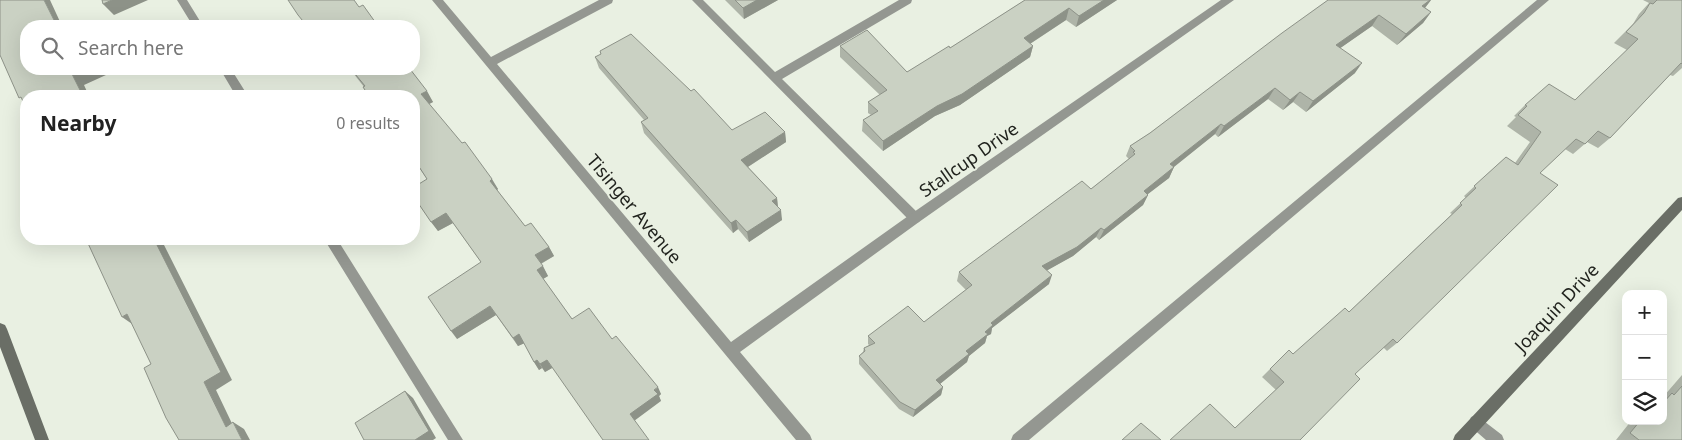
<!DOCTYPE html>
<meta charset="utf-8">
<style>
:root{--surface:#fff;--page:#f2f2f2;--text:#222;--muted:#767676;--line:#e0e0e0}
body{margin:0;font-family:"Noto Sans",sans-serif;background:var(--page);color:var(--text)}
.controls{position:absolute;right:15px;bottom:15px;display:grid;overflow:hidden;border-radius:10px;box-shadow:0 5px 20px #0002}
.controls button{width:45px;height:45px;display:grid;place-items:center;padding:0;border:0;border-bottom:1px solid var(--line);background:var(--surface);color:var(--text);font:25px sans-serif}
.list{margin:0;padding:0;list-style:none}
h2{display:flex;justify-content:space-between;align-items:center;height:65px;margin:0;padding:0 20px;font-size:21px}
h2 small{font-size:16px;font-weight:400;color:var(--muted)}
.icon{flex:none;width:28px;height:28px;fill:none;stroke:currentColor;stroke-width:2;stroke-linecap:round;stroke-linejoin:round}
.map{position:relative;flex:none;width:1682px;height:440px;overflow:hidden}
.search{position:absolute;background:var(--surface);box-shadow:0 5px 20px #0002;left:20px;top:20px;width:400px;height:55px;display:flex;align-items:center;gap:12px;box-sizing:border-box;padding:0 18px;border-radius:20px;color:var(--muted);font-size:19px}
.panel{position:absolute;background:var(--surface);box-shadow:0 5px 20px #0002;left:20px;top:90px;width:400px;height:155px;border-radius:20px}
.map>svg:first-child{display:block}
</style>
<div class="map">
<svg width="1682" height="440" viewBox="0 0 1682 440">
<rect width="100%" height="100%" fill="#e9f0e2"/>
<g fill="none" stroke-linecap="round" stroke-linejoin="round">
<!-- lane -->
<path fill="#949791" fill-rule="evenodd" d="M177,0H187L203,26H193Z
M692,0H703L775,72L899,0H912L911,3L782,79L919,214L921,218L919,222L915,223L911,222Z
M1537,0H1549L1029,440H1011L1013,435Z
M220,69H231L248,96H236Z
M324,239H337L463,440H448Z"/>
<!-- street -->
<path fill="#949791" fill-rule="evenodd" d="M432,0H443L491,57L599,0H613L612,3L497,64L731,342L911,214L1221,0H1234L919,222L740,352L810,435L812,440H796Z
M1476,415L1502,435L1504,440H1486L1471,427L1469,422L1471,417Z"/>
<!-- secondary -->
<path fill="#6a6e66" fill-rule="evenodd" d="M1682,197V210L1470,440H1453L1455,435L1678,198Z
M0,323L5,325L7,329L49,440H35L0,347Z"/>
</g>
<!-- wall -->
<path fill="#aeb4a8" d="M725,0H778L744,19Z
M1025,0H1117L1076,27L1066,20L1030,44L1033,46L1030,57L960,105L935,116L883,151L862,131L863,120L871,115L868,113V102L880,95L840,57V46L907,72L950,48Z
M1328,0H1431L1425,8L1431,12L1423,23L1397,45L1372,26L1340,48L1355,73L1306,112L1293,102L1283,110L1268,99L1218,137L1215,134L1174,167L1169,178L1147,194L1148,195L1143,205L1099,240L1096,237L1073,256L1047,270L1049,284L992,328L991,334L987,336L985,343L969,356L967,362L940,384L943,387L941,395L913,417L899,409L859,364V356L863,352L864,348L869,345L868,344V336L924,322L966,290L957,281L959,272L1091,189L1129,159L1126,156L1130,146L1150,133Z
M1643,0H1682V68L1673,76L1670,75L1610,138L1598,148L1587,142L1573,154L1565,149L1540,173L1397,343L1387,351L1383,347L1235,428L1276,390L1262,377L1289,350L1293,354L1349,312L1452,214L1450,213L1466,198L1464,196L1506,157L1515,163L1530,142L1507,126L1516,117L1514,116L1525,105L1575,100L1627,50L1614,43L1633,24L1639,14L1649,3Z
M600,51L732,130L785,132L786,142L748,167L777,198L778,207L782,220L749,242L738,229L733,233L644,133L641,122L644,120L599,68L595,57L601,54Z
M350,69H410L433,102L429,104L498,189L497,190L525,226L549,247L554,256L541,264L548,276L543,279L572,319L612,339L661,394L659,396L661,401L552,368L545,372L542,368L539,370L534,362L524,343L518,346L496,315L457,339L481,262L453,223L438,231L414,197L427,179L364,87Z
M1682,375V440H1616L1631,421H1663V397Z"/>
<!-- shaded-wall -->
<path fill="#8d9288" d="M44,0H50L62,26H57Z
M112,0H148L114,15L103,4Z
M757,0H778L744,19L743,8Z
M1104,0H1117L1076,27L1079,16Z
M1430,0H1431L1424,9L1422,6Z
M1069,8L1066,20L1022,49L1024,38Z
M1431,12L1423,23L1397,45L1406,34Z
M1379,15L1372,26L1329,56L1336,45Z
M319,23L321,26H311Z
M1033,46L1030,57L960,105L935,116L883,151V141L937,106Z
M1362,63L1355,73L1306,112L1313,101Z
M85,69H102L106,75L84,85L89,96H83L72,74Z
M1275,88L1268,99L1218,137L1224,126Z
M427,91L433,102L427,105L421,94Z
M1300,92L1293,102L1283,110L1290,100Z
M1221,124L1215,134L1165,174L1170,164Z
M785,132L786,142L743,170L741,160Z
M1174,167L1169,178L1139,201L1144,191Z
M492,179L498,189L496,191L490,181Z
M1148,195L1143,205L1099,240L1104,230Z
M777,198L778,208L772,201Z
M781,210L782,220L749,242L747,232Z
M446,213L453,223L438,231L431,222Z
M736,220L738,229L733,233L731,223Z
M1101,228L1096,237L1073,256L1039,275L1042,266Z
M154,239H161L232,380L216,390L237,434L226,427L204,382Z
M549,247L554,256L540,264L535,255Z
M543,266L548,276L543,279L537,270Z
M1052,275L1049,284L992,328L991,334L987,336L985,343L969,356L967,362L935,388L936,380L966,351L985,332L991,323Z
M490,306L496,315L457,339L451,331Z
M127,314L135,326L122,317Z
M519,334L525,343L518,346L513,338Z
M537,360L542,368L539,370L534,362Z
M547,360L552,368L545,372L540,364Z
M658,387L661,394L659,396L661,401L634,421L630,414Z
M943,387L941,395L913,417L915,410Z
M405,391L413,398L436,438L433,440H415Z
M233,422L244,429L250,440H242Z"/>
<!-- building -->
<path fill="#cad1c3" stroke="#8d9288" d="M0,0H44L57,26H26V69H85L72,74L83,96H26V108L21,97L19,98L0,55Z
M102,0H112L103,4Z
M288,0H354L359,7L363,5L378,26H321L319,23L311,26H307L298,15Z
M735,0H757L743,8Z
M1025,0H1104L1079,16L1069,8L1024,38L1033,46L962,94L937,106L883,141L863,120L878,111L868,102L887,90L840,46L867,30L907,72L949,46L950,48Z
M1328,0H1430L1422,6L1431,12L1406,34L1379,15L1336,45L1362,63L1313,101L1300,92L1290,100L1275,88L1224,126L1221,124L1170,164L1174,167L1144,191L1148,195L1104,230L1101,228L1077,247L1042,266L1052,275L991,323L993,325L985,332L988,334L966,351L969,354L936,380L943,387L915,410L900,402L859,356L865,351L864,348L875,343L868,336L908,306L924,322L972,285L959,272L1082,181L1091,189L1135,154L1133,152L1135,151L1130,146L1150,133L1282,33Z
M1657,0H1682V64L1681,63L1610,138L1598,131L1585,144L1576,139L1540,173L1558,185L1397,343L1393,339L1355,374L1360,379L1300,440H1170L1210,404L1235,428L1284,382L1270,369L1289,350L1293,354L1345,308L1349,312L1462,205L1460,203L1476,188L1474,186L1506,157L1518,165L1541,132L1518,115L1527,106L1525,105L1549,84L1575,100L1638,39L1626,32L1644,13L1650,3L1653,4Z
M631,34L691,91L694,89L732,130L765,112L785,132L741,160L777,198L772,201L781,210L747,232L736,220L731,223L641,122L648,118L595,57L601,54L600,51Z
M351,69H410L427,91L421,94L462,143L465,142L492,179L490,181L525,226L531,223L549,247L535,255L543,266L537,270L572,319L589,308L612,339L616,336L658,387L654,390L658,394L630,414L649,440H603L547,360L540,364L537,360L534,362L519,334L513,338L490,306L451,331L428,297L481,262L446,213L431,222L414,197V187L427,179L414,159V96H369L363,87L365,86Z
M86,239H154L221,372L204,382L226,427L233,422L242,440H179L166,418L144,368L151,364L127,314L122,317Z
M1682,386V440H1639L1630,433L1640,421H1663V403L1672,393L1674,395Z
M405,391L429,431L415,440H364L355,423Z
M1141,423L1161,440H1122Z"/>
<g text-anchor="middle" stroke-width="4" stroke-linejoin="round" paint-order="stroke">
<!-- street labels -->
<g font-size="18" fill="#1f211c" stroke="#e9f0e2">
<text transform="translate(969 160) rotate(-35)" y="6">Stallcup Drive</text>
<text transform="translate(634 209) rotate(50)" y="6">Tisinger Avenue</text>
<text transform="translate(1557 308) rotate(-47)" y="6">Joaquin Drive</text>
</g>
</g>
</svg>
<div class="controls">
<button>+</button>
<button>−</button>
<button><svg class="icon" aria-label="layers" viewBox="0 0 24 24"><path d="M12 4l9 5-9 5-9-5zM3 14l9 5 9-5"/></svg></button>
</div>
<div class="search"><svg class="icon" aria-label="search" viewBox="0 0 24 24"><circle cx="10" cy="10" r="6"/><path d="M15 15l6 6"/></svg>Search here</div>
<section class="panel">
<h2>Nearby<small>0 results</small></h2>
<ul class="list">
</ul>
</section>
</div>
